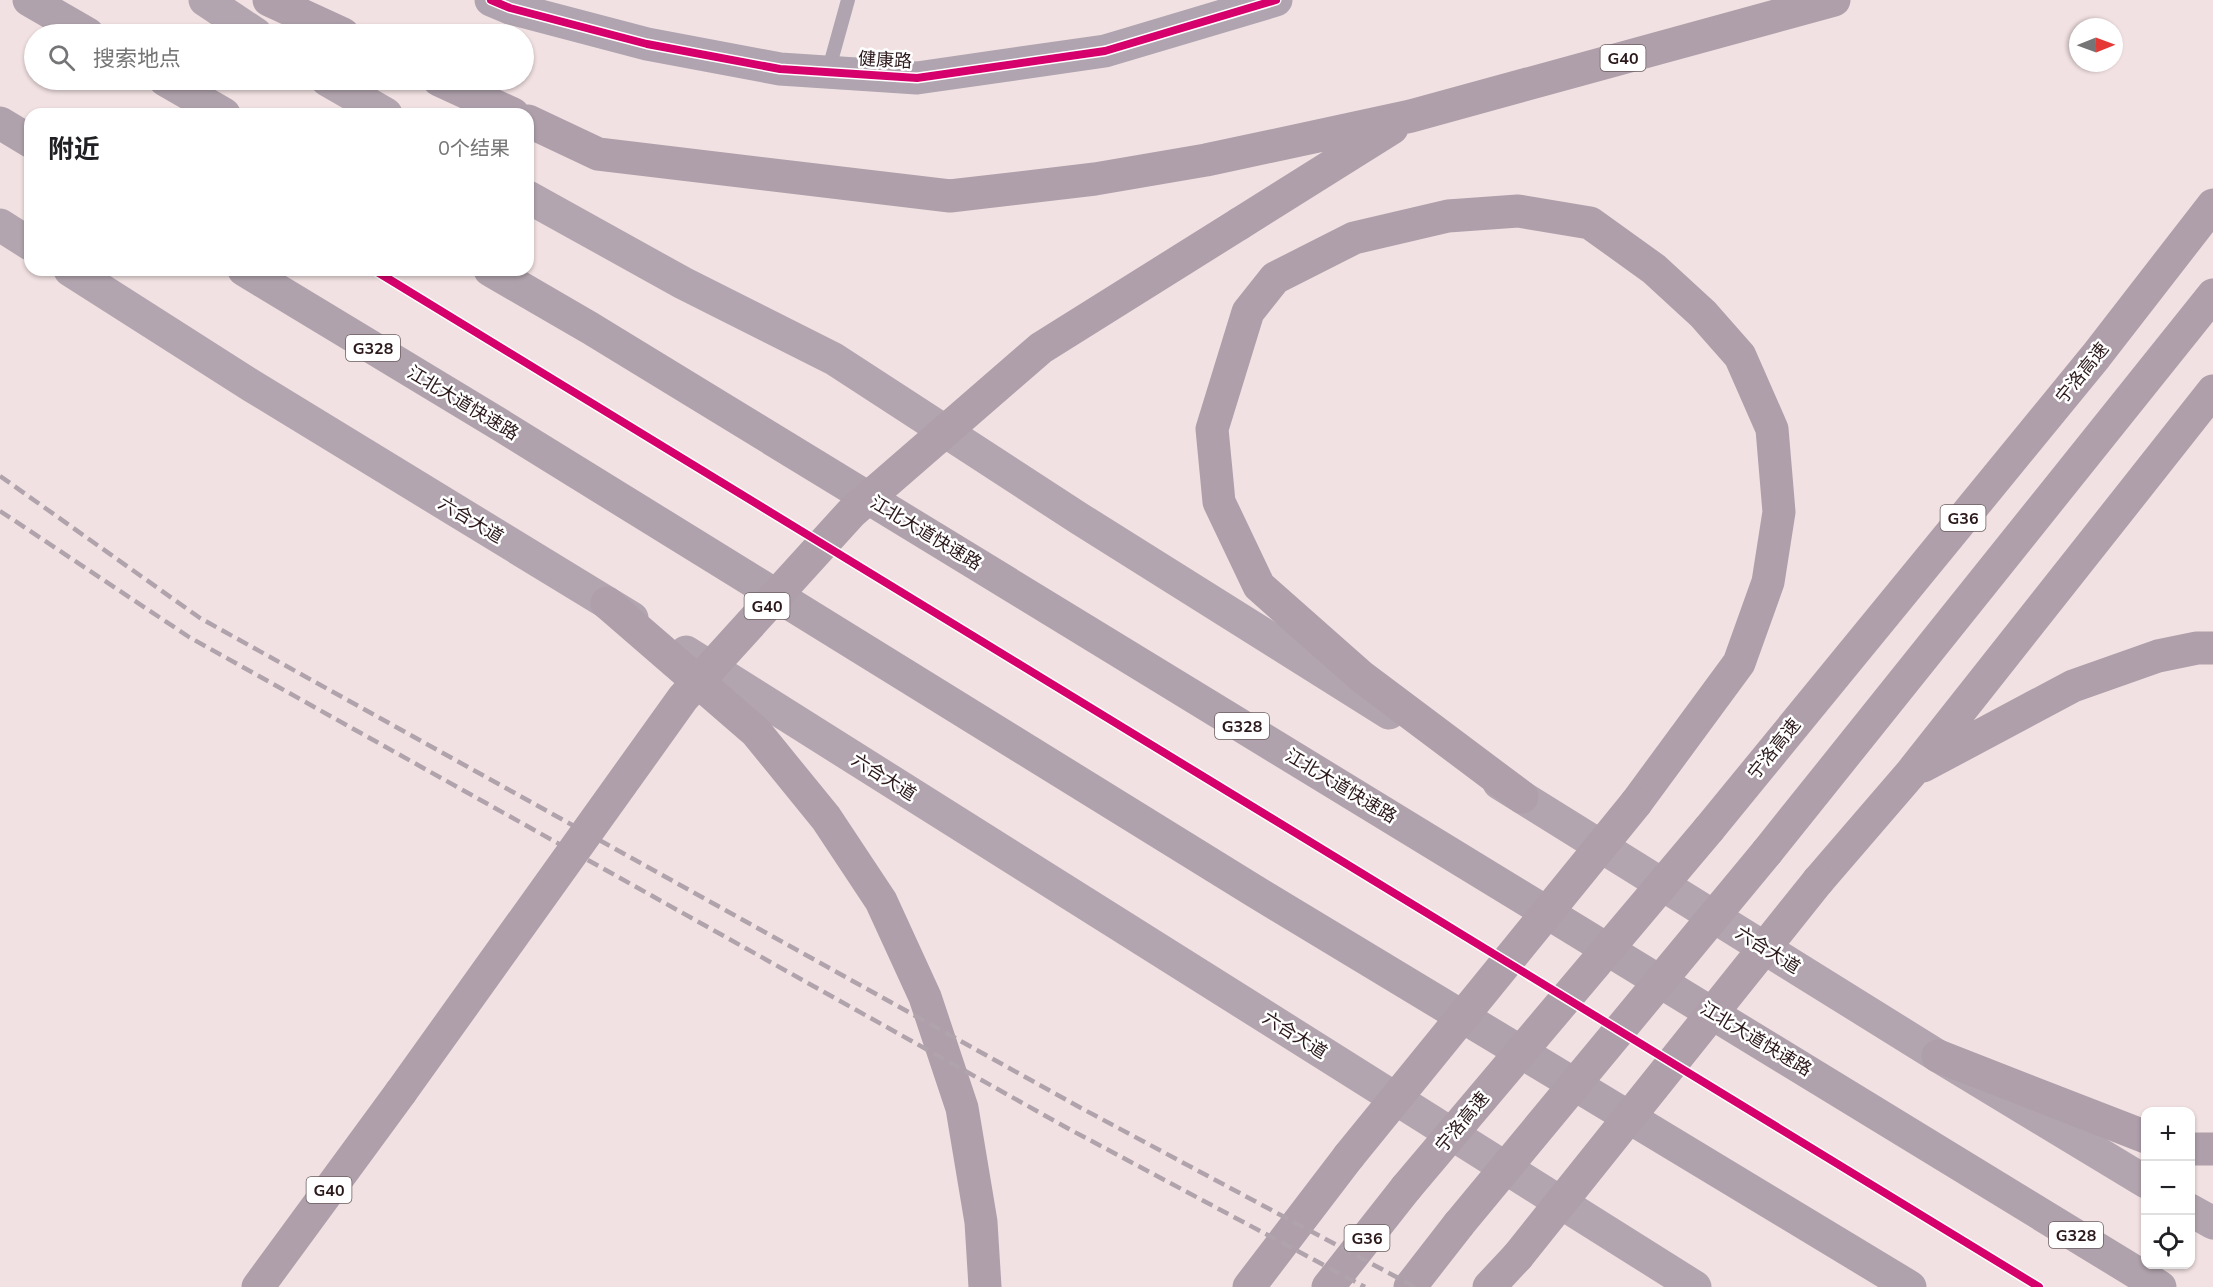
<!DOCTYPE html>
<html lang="zh">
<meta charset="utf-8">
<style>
:root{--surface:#fff;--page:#f2f2f2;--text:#202124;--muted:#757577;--line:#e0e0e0}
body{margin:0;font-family:"Nunito Sans","Noto Sans SC",sans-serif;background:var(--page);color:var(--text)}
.controls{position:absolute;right:18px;bottom:18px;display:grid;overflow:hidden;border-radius:12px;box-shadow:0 2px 4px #0004}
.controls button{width:54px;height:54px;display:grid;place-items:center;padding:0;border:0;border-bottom:2px solid var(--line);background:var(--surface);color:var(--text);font:30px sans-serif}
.compass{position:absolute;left:2069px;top:18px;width:54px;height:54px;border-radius:50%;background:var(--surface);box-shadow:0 2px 4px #0004;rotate:89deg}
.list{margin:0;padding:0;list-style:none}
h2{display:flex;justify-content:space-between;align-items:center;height:78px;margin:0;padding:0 24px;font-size:26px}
h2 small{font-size:20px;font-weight:400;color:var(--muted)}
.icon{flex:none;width:33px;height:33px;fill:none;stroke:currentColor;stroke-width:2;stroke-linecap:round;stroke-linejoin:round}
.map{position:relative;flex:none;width:2213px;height:1287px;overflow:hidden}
.search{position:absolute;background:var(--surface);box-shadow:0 2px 4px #0004;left:24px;top:24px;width:510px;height:66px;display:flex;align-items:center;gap:15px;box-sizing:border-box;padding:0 21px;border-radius:33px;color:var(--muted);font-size:22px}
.panel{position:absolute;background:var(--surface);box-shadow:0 2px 4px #0004;left:24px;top:108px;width:510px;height:168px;border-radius:18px}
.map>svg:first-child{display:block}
</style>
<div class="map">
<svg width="2213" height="1287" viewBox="0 0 2213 1287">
<rect width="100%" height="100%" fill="#f2e1e2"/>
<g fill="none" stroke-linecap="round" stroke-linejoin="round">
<!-- service -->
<path stroke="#afa4af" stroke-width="14" d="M828,72L848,0"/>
<!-- tertiary -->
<path stroke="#afa4af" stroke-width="33" d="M491,0L510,8L647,44L780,69L917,78L1105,51L1276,0"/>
<!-- primary -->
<path stroke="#b3a5af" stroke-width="33" d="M205,0L256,34
M327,80L386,114
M528,197L683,283L834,359L1080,519L1389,713
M0,225L30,244
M70,270L252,386L632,618
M686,652L1695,1287
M1499,783L1938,1056L2146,1182
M2190,1210L2213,1223"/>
<!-- trunk -->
<path stroke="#b0a2ac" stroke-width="33" d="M29,0L88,34
M165,80L224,114
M0,123L30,141
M244,270L502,426L1256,892L1910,1287
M490,270L590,328L2160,1287"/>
<!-- motorway -->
<path stroke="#ae9faa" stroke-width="33" d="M269,0L343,34
M439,80L513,114
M528,121L598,154L950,196L1095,179L1206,160L1411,116L1834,0
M1239,224L1392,128
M607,603L756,732L826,818L881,901L925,997L962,1108L981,1222L985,1287
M1923,766L2073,686L2158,656L2197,648H2213
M1522,797L1362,677L1259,586L1219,502L1212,429L1248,312L1275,278L1354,238L1448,216L1518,211L1590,223L1654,269L1703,314L1740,356L1772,429L1779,512L1768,582L1739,663L1636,803
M1709,829L2096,356L2213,205
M1767,852L2213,295
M1818,881L1911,773L2213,391
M1938,1056L2146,1137
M2190,1149H2213
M258,1287L401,1092
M1249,1287L1349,1156
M1328,1287L1406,1188
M1410,1287L1459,1224
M1489,1287L1518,1256"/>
<!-- rail -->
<path stroke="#b0a3ab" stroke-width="4.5" stroke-dasharray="12 6" stroke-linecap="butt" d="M0,476L200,618L1081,1108L1415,1287
M0,511L189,637L1069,1129L1365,1287"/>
<!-- motorway-bridge -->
<path stroke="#ae9faa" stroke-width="33" d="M401,1092L683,698L852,512L1041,348L1239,224
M1349,1156L1636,803
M1406,1188L1709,829
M1459,1224L1767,852
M1518,1256L1818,881"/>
<defs>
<path id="cycleway" d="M491,0L510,8L647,44L780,69L917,78L1105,51L1276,0
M374,270C930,608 1483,949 2039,1287"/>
</defs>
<!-- cycleway casing -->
<use href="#cycleway" stroke="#fff" stroke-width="11"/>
<!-- cycleway -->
<use href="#cycleway" stroke="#d6006c" stroke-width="8"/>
</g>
<g text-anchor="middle" stroke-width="5" stroke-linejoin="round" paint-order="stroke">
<!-- shield labels -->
<g fill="#fff" stroke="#6b5d5f" stroke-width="1.5">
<rect x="1600.5" y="45" width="45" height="26" rx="4.5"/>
<rect x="346" y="335" width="54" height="26" rx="4.5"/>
<rect x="1940.5" y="505" width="45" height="26" rx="4.5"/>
<rect x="744.5" y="593" width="45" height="26" rx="4.5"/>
<rect x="1215" y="713" width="54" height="26" rx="4.5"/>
<rect x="306.5" y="1177" width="45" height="26" rx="4.5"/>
<rect x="2049" y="1222" width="54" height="26" rx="4.5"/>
<rect x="1344.5" y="1225" width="45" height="26" rx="4.5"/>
</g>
<g font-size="16" font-weight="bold" fill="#2b181a">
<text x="1623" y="64">G40</text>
<text x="373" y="354">G328</text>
<text x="1963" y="524">G36</text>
<text x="767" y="612">G40</text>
<text x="1242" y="732">G328</text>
<text x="329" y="1196">G40</text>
<text x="2076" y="1241">G328</text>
<text x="1367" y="1244">G36</text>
</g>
<!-- street labels -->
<g font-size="18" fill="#2b181a" stroke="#fff">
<text transform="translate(885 60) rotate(3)" y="6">健康路</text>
<text transform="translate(2082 373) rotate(-51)" y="6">宁洛高速</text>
<text transform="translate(463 403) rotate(31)" y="6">江北大道快速路</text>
<text transform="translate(471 520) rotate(31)" y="6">六合大道</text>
<text transform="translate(926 533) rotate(31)" y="6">江北大道快速路</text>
<text transform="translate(1774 749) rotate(-51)" y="6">宁洛高速</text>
<text transform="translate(884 777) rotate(32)" y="6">六合大道</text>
<text transform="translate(1341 786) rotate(31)" y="6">江北大道快速路</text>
<text transform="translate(1768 950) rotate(32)" y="6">六合大道</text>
<text transform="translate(1295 1035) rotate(32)" y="6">六合大道</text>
<text transform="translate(1756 1039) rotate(31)" y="6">江北大道快速路</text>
<text transform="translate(1462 1122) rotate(-50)" y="6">宁洛高速</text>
</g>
</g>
</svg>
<div class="controls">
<button>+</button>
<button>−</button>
<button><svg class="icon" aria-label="locate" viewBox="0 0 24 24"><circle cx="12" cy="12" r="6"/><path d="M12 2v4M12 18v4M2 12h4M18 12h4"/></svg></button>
</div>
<svg class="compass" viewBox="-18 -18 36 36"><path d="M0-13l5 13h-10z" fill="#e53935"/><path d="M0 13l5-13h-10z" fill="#757577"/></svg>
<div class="search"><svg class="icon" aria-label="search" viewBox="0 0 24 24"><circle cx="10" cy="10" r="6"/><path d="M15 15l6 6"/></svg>搜索地点</div>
<section class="panel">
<h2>附近<small>0个结果</small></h2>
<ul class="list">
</ul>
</section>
</div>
